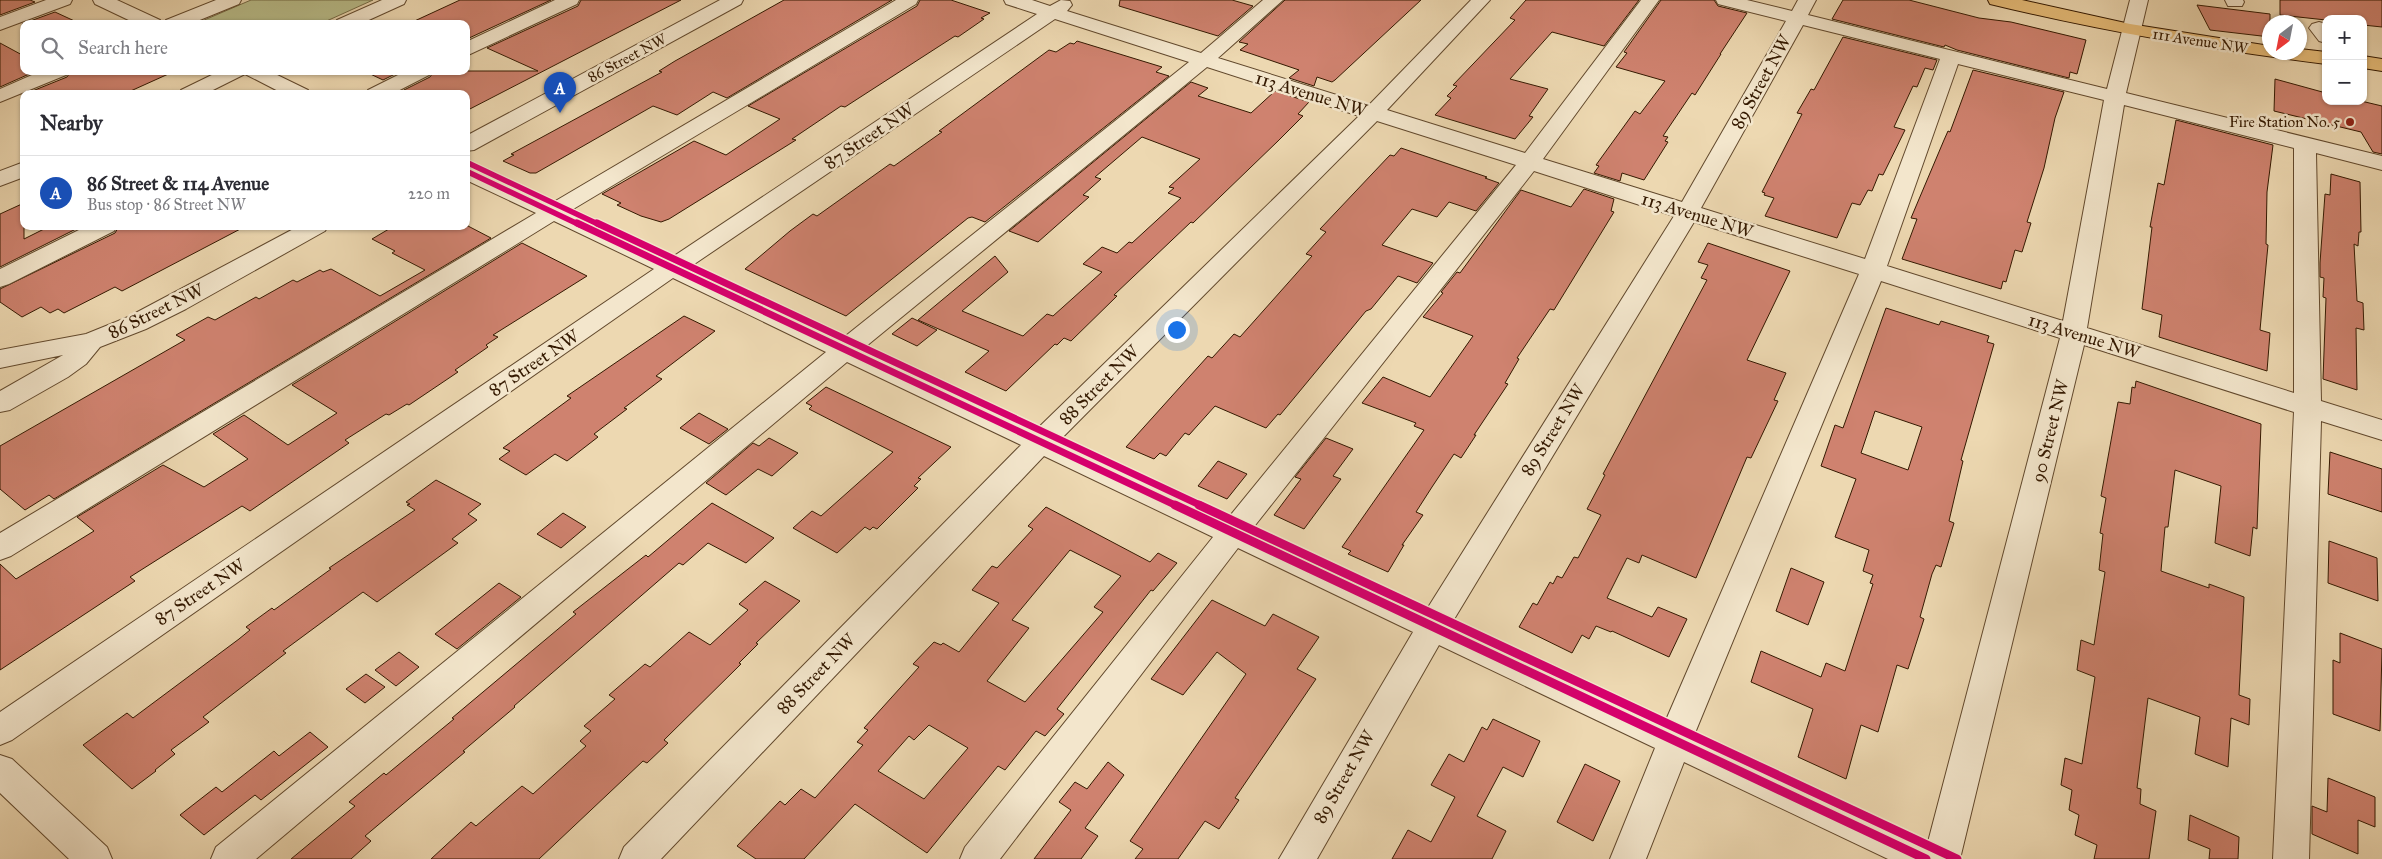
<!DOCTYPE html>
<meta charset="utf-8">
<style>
:root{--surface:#fff;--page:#f7f7f7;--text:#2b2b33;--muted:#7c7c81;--line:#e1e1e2;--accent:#d93025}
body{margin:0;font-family:"IM FELL Great Primer",serif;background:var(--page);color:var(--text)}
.controls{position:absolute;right:15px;top:15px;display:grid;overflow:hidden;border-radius:10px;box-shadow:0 1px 4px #0004}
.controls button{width:45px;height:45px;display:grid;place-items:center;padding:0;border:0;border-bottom:1px solid var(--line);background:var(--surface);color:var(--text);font:25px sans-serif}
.compass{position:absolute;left:2262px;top:15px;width:45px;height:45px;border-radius:50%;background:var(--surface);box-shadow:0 1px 4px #0004;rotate:212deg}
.you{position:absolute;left:1176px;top:329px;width:18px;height:18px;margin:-12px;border:4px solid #fff;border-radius:50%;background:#1a73e8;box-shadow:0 0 0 8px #1a73e833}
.badge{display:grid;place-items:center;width:32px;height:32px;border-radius:50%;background:var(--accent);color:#fff;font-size:16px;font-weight:700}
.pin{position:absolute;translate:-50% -41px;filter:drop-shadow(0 1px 2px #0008)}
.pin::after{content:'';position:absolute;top:26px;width:18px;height:15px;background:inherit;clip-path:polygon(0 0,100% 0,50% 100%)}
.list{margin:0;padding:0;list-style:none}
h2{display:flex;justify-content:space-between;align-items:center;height:65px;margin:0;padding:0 20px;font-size:21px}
h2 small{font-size:16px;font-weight:400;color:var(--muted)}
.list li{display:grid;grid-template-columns:32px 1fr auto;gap:15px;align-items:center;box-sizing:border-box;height:75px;padding:0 20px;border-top:1px solid var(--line)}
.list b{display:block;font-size:19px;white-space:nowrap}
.list p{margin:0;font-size:16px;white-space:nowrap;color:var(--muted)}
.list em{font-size:16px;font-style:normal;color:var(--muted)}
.icon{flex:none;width:28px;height:28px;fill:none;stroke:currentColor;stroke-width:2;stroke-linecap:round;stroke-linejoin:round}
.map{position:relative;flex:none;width:2382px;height:859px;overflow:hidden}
.search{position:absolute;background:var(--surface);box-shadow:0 1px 4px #0004;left:20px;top:20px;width:450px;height:55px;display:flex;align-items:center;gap:12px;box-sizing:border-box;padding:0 18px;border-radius:10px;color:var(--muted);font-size:19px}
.panel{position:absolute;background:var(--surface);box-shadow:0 1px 4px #0004;left:20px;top:90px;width:450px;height:140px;border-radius:10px}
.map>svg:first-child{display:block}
</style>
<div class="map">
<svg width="2382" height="859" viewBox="0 0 2382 859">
<rect width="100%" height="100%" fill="#edd8b1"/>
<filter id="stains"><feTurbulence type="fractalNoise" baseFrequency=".004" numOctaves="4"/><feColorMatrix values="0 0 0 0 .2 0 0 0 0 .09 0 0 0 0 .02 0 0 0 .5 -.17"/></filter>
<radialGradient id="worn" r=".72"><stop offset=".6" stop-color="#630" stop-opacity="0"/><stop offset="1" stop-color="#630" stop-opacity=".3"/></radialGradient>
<!-- green -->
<path fill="#b9be8b" stroke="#766c46" d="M251,0H373L320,24H195Z"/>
<!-- building -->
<path fill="#cf826f" stroke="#341901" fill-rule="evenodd" d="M0,0H30L35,2L0,15Z
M460,0H551L467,39L466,24H408Z
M581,0H681L466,111V94H412L404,90L430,77L434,71H538L487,48L578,6Z
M784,0H892L727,98L713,92L677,115L653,106L536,173H530L503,161L514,155L511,154L662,72L659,71L675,61Z
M920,0H951L990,13L981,18L984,19L958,37L955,36L845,107L841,106L792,139L796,140L669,219L661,222L641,216L617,205L621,203L602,194L694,141L726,155L780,119L748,106L917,6Z
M1120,0H1232L1253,6L1218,36L1119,6Z
M1285,0H1421L1335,80L1332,82L1317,77L1314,86L1289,78L1299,70L1240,50L1248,44L1239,42Z
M1526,0H1639L1604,46L1552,32L1510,79L1548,89L1529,116L1533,117L1515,139L1435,115L1451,98L1447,96L1457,86L1453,85L1515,20L1510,18Z
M1661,0H1714L1718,6L1747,13L1720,54H1721L1695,95L1692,93L1663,136L1668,137L1665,141L1668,142L1644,180L1622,173L1620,181L1594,173L1599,166L1596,165L1635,111L1640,114L1665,81L1616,67L1627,53L1624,52Z
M1843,0H1909L1979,18L2011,22L2086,40L2077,74L2070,72L2069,78L1957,50L1945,45L1944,47L1832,19Z
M2280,0H2382V27L2363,25V19H2326V20L2280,15Z
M2197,5L2270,14V37L2210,30Z
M55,12L81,24H22Z
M1843,37L1937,60L1933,70L1925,68L1917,87L1913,86L1894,127L1905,130L1883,175L1879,174L1872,191L1868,190L1860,205L1852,203L1837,238L1765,216L1774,198L1764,195L1765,193L1762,192L1802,114L1797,113L1811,89L1814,90Z
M1077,41L1162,67L1156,72L1169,76L985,222L972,217L968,218L846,316L745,269L790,231L813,214L817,216L890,164L894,166L942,132L939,131L1049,50L1056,52L1070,43L1074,44Z
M0,43L24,56V71H36L0,87Z
M1973,70L2064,92L2055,118L2044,168L2027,222L2031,223L2022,252L2015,250L2006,282L2003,281L2001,289L1902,259L1917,219L1911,218L1944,140L1948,131L1950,132Z
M71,71H175L124,94H25L67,77Z
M364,71H401L383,80Z
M2275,79L2326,93V101H2361L2382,106V154L2373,152L2361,132L2274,111Z
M1191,82L1208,88L1198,96L1251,113L1275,91L1309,102L1298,114L1303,116L1278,141L1193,223L1191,222L1114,295L1117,296L1071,341L1064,338L1057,345L1055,344L1006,391L965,372L989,351L918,320L995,256L1008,272L962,311L1023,336L1047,314L1053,316L1102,272L1083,264L1102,247L1117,253L1129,242L1132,243L1181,198L1168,193L1174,188L1169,187L1200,159L1142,137L1095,177L1101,179L1083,195L1089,197L1038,242L1009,231Z
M2176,120L2273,145L2267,192L2266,244L2268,245L2260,330L2270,333L2267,371L2159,337L2162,315L2142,309L2152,227H2150L2158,183L2164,185Z
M1401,148L1487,177L1485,178L1499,183L1476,211L1449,202L1437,217L1412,209L1382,245L1433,263L1417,283L1398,276L1371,309L1366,311L1280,415L1278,414L1266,428L1215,406L1189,435L1185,433L1166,456L1160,453L1154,459L1126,447L1208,356L1212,358L1234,334L1240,337L1312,256L1306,254L1326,232L1320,229L1390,155L1394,156Z
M2331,174L2360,182L2361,232H2359L2358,246L2354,244L2357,301L2363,303L2364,330L2356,328L2357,390L2323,379L2326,298L2323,297L2324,278L2320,277V263L2325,194L2330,195Z
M1584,189L1614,199L1611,211L1614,212L1554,310L1550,309L1517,358L1519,359L1505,383L1508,384L1474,435H1476L1461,458L1454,454L1432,487L1416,512L1423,515L1402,545H1404L1388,572L1348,554L1351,551L1342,547L1424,430L1414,426L1416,423L1362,403L1383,377L1430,397L1473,336L1423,317L1443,293L1441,292L1457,272L1460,273L1521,190L1571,207Z
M24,203V239L50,226H82L0,267V214Z
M119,226H246L122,291L115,287L64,313L58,309L50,313L41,307L22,317L0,302V289L115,233Z
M394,226H468L491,238L54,499L49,495L25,510L0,489V446L185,340L176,335L208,317L215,320L256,297L259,299L293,280L297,282L320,270L323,272L331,269L380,296L425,270L392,253L395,251L372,239Z
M522,243L587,276L493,335L498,337L486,345L488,347L455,370L458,372L409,405L407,404L389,415L386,414L345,440L349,443L250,511L242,506L130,577L135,581L0,670V564L16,579L94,531L77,517L163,465L204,487L248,459L213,434L244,415L288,445L337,413L292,385Z
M1708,243L1790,271L1747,360L1786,373L1774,400L1778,401L1751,458L1747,457L1696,578L1642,555L1639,563L1627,558L1607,598L1652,617L1658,607L1687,619L1669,657L1612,631L1611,632L1596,626L1589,639L1582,635L1572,653L1519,627L1533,603L1537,605L1550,582L1553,584L1557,576L1562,578L1574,557L1578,558L1601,515L1587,509L1605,475L1603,474L1707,280L1701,278L1708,265L1698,262Z
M1886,308L1939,325L1941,321L1989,336L1987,342L1994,344L1961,460L1963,461L1949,521L1954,523L1941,567L1936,565L1932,574L1920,617L1924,619L1908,669L1897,665L1878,732L1861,725L1846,779L1798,757L1813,709L1751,682L1761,651L1821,677L1826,663L1845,671L1873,584L1870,583L1873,575L1863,571L1869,550L1835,537L1856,479L1821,466L1835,425L1843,428ZM1875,411L1922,427L1908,470L1861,453Z
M684,316L715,331L656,376L662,379L624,408L627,409L594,434L598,437L567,461L555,454L526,475L499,459L510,451L503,448L571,398L567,396Z
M912,318L937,330L917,346L892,334Z
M2136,381L2261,424L2257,529L2253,527L2250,556L2215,543L2221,486L2175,470L2168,527H2165L2161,571L2209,588V584L2244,597L2239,695L2250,699L2249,725L2231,718L2228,767L2195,754L2200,717L2148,698L2137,788L2141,789L2140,804L2156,811L2149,859H2094L2097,845L2075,835L2079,815L2069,810L2072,790L2061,785L2065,758L2082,764L2095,677L2077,670L2081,640L2094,645L2105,572L2099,570L2103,534L2100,533L2106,498L2101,496L2118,402L2130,404L2132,387L2135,388Z
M826,387L951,447L918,478L921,479L914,486L918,488L877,529L873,527L870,530L865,527L837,553L793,528L812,511L821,516L893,452L809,409L812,406L806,403Z
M699,413L728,429L709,444L680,428Z
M769,438L798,453L772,476L758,469L726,495L706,483L753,443L759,446Z
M1326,438L1353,449L1333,476L1341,479L1304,529L1274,515L1301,479L1295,477Z
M2330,452L2382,469V512L2328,494Z
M1218,461L1247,474L1227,499L1198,486Z
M436,480L481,504L468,514L477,520L452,539L458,543L377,602L363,592L283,651L286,653L203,717L209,722L171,750L175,754L155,770L156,771L132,789L83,745L127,713L133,718L239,639L250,630L246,627L272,608L274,610L331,569L329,568L415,510L407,505L410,504L406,502Z
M712,503L774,538L746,563L708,543L683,565L679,563L514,706L515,707L463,751L465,752L365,836L371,841L351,859H291L355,806L349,802L384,773L386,775L454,719L452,718L576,614L573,612L646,555L648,557Z
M1046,507L1150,562L1158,553L1177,563L1153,591L1151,590L1057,709L1064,714L1045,736L1036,731L1005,770L998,766L927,853L855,804L804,859H756L737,846L780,801L785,805L801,789L815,798L863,745L857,742L868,730L864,728L919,667L913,664L934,642L941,645L943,643L959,652L999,603L972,590L992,566L997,568L1033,529L1028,526ZM1070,550L1121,576L1094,607L1103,612L1025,702L987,681L1029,628L1012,620ZM929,725L968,748L924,799L878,771L909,736L914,740Z
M563,513L586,527L561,548L537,534Z
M2329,541L2377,558L2378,601L2328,583Z
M1791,568L1824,582L1808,625L1776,611Z
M765,581L800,601L756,643L758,644L739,663L741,664L664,740L668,743L647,763L643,761L539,859H431L471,822L476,826L522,786L533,794L586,746L580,741L591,731L584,726L615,699L609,695L645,664L650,667L689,632L710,645L748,610L739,604Z
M499,583L521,597L457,649L435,634Z
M1212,600L1265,626L1273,614L1319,637L1297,669L1316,679L1235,798L1239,800L1219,829L1205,821L1178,859H1135L1143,849L1130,841L1246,674L1217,652L1183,695L1151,679Z
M2340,633L2382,649L2380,731L2333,714V660L2340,663Z
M399,652L419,667L396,686L375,670Z
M366,674L385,687L365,703L346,689Z
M1493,719L1540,741L1523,777L1503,767L1477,816L1506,831L1492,859H1392L1408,830L1431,842L1455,797L1431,785L1449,754L1464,762L1482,727L1487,730Z
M310,732L328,747L261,800L255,795L204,835L180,815L216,787L222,792L274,751L279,756Z
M1108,762L1124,775L1085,828L1098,836L1081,859H1034L1071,810L1059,802L1075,782L1087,789Z
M1585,764L1620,781L1593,841L1557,822Z
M2328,778L2375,797V827L2358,820V854L2312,834V806L2327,812Z
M2190,815L2239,837L2238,859H2209L2210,849L2188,840Z"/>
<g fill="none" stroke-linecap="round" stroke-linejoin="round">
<defs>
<path id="minor" d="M46,0H72L70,4L0,30V17Z
M93,0H117L160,20L162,24H137L95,4Z
M216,0H241L239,4L190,24H164L166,20Z
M382,0H406L404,4L360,24H335L337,20Z
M555,0H579L577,4L466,56V42Z
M720,0H743L741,4L474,150L466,151V136Z
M896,0H918L916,4L570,211L671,258L1037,14L1006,4L1004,0H1032L1050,6L1061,0L1070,1L1072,5L1067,11L1201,53L1263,0H1283L1218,58L1369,105L1471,0H1490L1387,110L1525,153L1641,0H1659L1543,159L1682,202L1786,21L1718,4L1716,0H1747L1792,11L1798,0H1816L1808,15L2107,89L2130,0H2148L2126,93L2382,156V170L2316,153L2321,401L2382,420V440L2321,421L2309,859H2273L2294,412L2084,345L1960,859H1888L1684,762L1646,859H1610L1655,748L1439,645L1317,859H1279L1413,632L1238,548L1000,859H960L965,847L1213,537L1044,456L661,859H619L624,847L1021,445L847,362L256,859H211L216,847L826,352L673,278L12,740L0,745V712L654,269L554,221L11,556L0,560V533L536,213L466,180V164L552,203ZM1055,19L1189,62L843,338L690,267ZM1803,25L1940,59L1865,259L1701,208ZM1958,64L2104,100L2063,321L1887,266ZM1207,67L1359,116L1038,428L864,348ZM2124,105L2294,148V393L2087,328ZM1377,121L1516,165L1229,517L1061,439ZM1534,171L1674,216L1427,609L1253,528ZM1694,222L1859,274L1666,720L1453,621ZM1881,281L2060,338L1928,842L1695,733Z
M2225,0H2243L2244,2L2242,6H2228Z
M2319,22L2326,24V43L2319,41L2309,28L2312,24Z
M41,71H69L66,75L0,102V89Z
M220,71H269L308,90L311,94H284L245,74L205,94H178L181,90Z
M406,71H432L429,75L392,94H365L368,90Z
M24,162V177L0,186V171Z
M87,226H117L114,231L9,284L0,287V269Z
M299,226H328L325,231L186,309L146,329L100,347L86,364L68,377L10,410L0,412V391L63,355L0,368V350L86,334L128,317Z
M0,755L12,759L107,847L112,859H69L0,793Z"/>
<path id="major" d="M1988,0H2022L2130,24L2270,46V52H2300V49L2326,52V64C2213,50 2101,31 1990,4Z
M2363,56L2382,59V71L2363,68Z"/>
</defs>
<!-- minor casing -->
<use href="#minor" stroke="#62492d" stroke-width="2"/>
<!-- major casing -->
<use href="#major" stroke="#341901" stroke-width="2"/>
<!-- minor -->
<use href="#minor" fill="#f3e6cc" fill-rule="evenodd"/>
<!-- major -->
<use href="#major" fill="#e6bc78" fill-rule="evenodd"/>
<defs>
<path id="cycleway-far2" d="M466,162L600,225
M466,171L580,225"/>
<path id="cycleway-far1" d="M577,223L1177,506
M597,223L1202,506"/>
<path id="cycleway" d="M1175,505L1926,859
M1199,505L1957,859"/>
</defs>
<!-- cycleway-far2 casing -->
<use href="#cycleway-far2" stroke="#f3e6cc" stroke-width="8"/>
<!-- cycleway-far1 casing -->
<use href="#cycleway-far1" stroke="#f3e6cc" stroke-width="10"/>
<!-- cycleway casing -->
<use href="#cycleway" stroke="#f3e6cc" stroke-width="12"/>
<!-- cycleway-far2 -->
<use href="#cycleway-far2" stroke="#d6006c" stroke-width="5.5"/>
<!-- cycleway-far1 -->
<use href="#cycleway-far1" stroke="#d6006c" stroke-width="7"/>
<!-- cycleway -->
<use href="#cycleway" stroke="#d6006c" stroke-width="9"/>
</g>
<!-- markers -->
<circle fill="#8f2418" stroke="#f3e6cc" stroke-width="2" cx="2350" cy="122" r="5"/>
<g text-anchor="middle" stroke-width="5" stroke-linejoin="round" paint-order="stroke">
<!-- far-street labels -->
<g font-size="15" fill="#341901" stroke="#f3e6cc">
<text transform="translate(2200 41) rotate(9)" y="5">111 Avenue NW</text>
<text transform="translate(627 58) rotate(-28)" y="5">86 Street NW</text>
</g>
<!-- far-poi labels -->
<g font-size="15" fill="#341901" stroke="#f3e6cc" text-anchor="end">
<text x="2340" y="127">Fire Station No. 5</text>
</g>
<!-- street labels -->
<g font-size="18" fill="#341901" stroke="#f3e6cc">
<text transform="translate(1761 82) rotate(-61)" y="6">89 Street NW</text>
<text transform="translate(1311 94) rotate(17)" y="6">113 Avenue NW</text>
<text transform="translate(869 136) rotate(-34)" y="6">87 Street NW</text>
<text transform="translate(1697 215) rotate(17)" y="6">113 Avenue NW</text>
<text transform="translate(156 311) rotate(-26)" y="6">86 Street NW</text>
<text transform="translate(2084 336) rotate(17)" y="6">113 Avenue NW</text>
<text transform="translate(534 363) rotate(-34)" y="6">87 Street NW</text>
<text transform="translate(1099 385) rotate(-45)" y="6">88 Street NW</text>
<text transform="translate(1553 430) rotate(-58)" y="6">89 Street NW</text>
<text transform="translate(2050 431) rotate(-76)" y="6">90 Street NW</text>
<text transform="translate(200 592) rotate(-34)" y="6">87 Street NW</text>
<text transform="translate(816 674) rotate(-46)" y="6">88 Street NW</text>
<text transform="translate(1344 777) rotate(-60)" y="6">89 Street NW</text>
</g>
</g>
<rect width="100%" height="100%" filter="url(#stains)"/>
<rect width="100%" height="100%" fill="url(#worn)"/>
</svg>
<div class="controls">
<button>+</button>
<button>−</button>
</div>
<svg class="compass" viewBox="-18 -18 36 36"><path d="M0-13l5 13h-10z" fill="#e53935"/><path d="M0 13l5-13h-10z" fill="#7c7c81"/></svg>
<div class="you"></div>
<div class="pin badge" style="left:560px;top:113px;background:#1a4fb4">A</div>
<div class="search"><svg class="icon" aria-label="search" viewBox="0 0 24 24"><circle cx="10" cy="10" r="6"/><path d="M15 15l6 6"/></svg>Search here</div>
<section class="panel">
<h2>Nearby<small></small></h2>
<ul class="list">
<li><span class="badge" style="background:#1a4fb4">A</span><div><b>86 Street &amp; 114 Avenue</b><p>Bus stop · 86 Street NW</p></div><em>220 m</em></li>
</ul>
</section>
</div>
